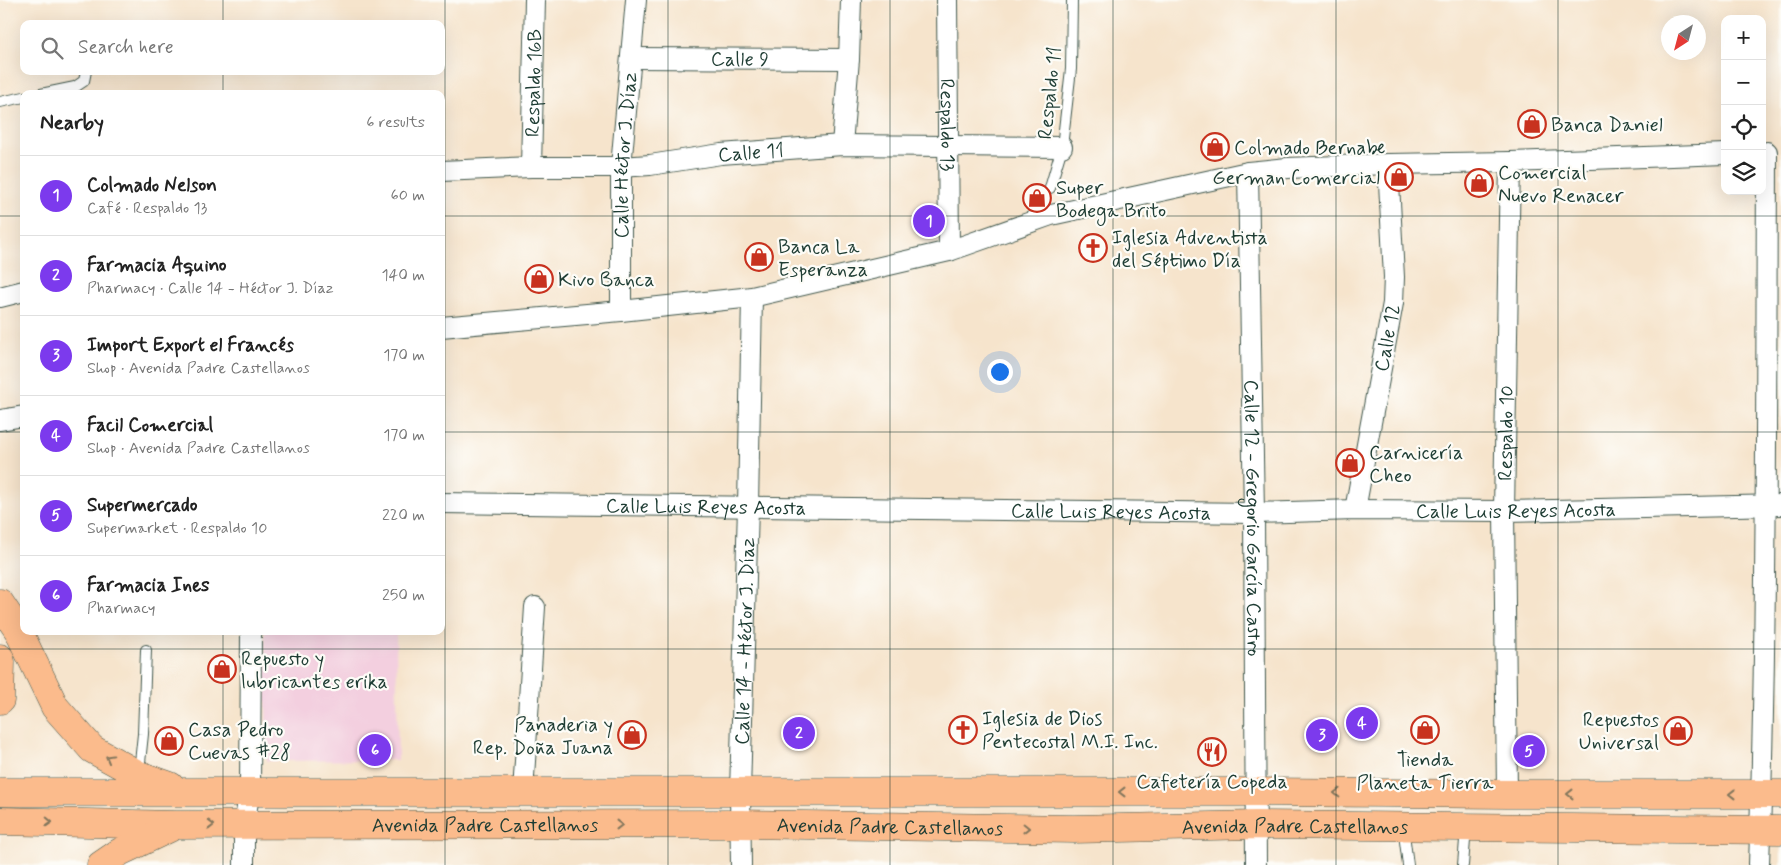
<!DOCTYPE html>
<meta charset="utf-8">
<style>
:root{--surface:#fff;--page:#f2f2f2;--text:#222;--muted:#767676;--line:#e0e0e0;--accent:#7c3aed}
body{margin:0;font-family:Mynerve,sans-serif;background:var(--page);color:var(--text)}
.controls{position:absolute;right:15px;top:15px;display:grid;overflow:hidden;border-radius:10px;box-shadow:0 5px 20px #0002}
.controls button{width:45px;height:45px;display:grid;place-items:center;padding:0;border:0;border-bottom:1px solid var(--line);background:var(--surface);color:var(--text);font:25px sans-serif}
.compass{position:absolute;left:1661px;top:15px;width:45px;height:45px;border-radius:50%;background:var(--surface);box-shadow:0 5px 20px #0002;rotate:216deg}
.you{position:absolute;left:999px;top:371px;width:18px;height:18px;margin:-12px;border:4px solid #fff;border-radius:50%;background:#1a73e8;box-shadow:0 0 0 8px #1a73e833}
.badge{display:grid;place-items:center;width:32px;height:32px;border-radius:50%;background:var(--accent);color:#fff;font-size:16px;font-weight:700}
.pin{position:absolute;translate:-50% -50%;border:2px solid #fff;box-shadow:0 1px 5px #0006}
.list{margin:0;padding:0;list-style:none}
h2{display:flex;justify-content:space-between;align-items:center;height:65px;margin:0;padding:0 20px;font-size:21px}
h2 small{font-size:16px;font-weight:400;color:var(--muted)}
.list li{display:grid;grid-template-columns:32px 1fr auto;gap:15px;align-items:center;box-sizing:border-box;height:80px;padding:0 20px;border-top:1px solid var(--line)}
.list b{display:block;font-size:19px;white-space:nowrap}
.list p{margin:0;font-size:16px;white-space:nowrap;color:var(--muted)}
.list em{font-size:16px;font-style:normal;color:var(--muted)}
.icon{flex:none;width:28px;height:28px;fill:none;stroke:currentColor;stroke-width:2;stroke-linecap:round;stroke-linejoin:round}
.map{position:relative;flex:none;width:1781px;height:865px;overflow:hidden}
.search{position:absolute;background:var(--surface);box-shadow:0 5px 20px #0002;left:20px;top:20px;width:425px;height:55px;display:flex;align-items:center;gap:12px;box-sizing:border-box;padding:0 18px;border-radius:10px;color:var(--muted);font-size:19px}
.panel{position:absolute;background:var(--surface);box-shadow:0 5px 20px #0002;left:20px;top:90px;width:425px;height:545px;border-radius:10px}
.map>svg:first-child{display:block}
</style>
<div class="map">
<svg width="1781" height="865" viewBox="0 0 1781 865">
<rect width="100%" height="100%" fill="#fdfcf7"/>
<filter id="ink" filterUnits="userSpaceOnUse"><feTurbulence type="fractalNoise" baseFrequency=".02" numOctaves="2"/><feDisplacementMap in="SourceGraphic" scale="10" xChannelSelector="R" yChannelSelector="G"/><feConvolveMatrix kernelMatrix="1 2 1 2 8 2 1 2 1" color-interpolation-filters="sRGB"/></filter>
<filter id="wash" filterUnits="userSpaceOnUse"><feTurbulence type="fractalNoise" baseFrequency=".0096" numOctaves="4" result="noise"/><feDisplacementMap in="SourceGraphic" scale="20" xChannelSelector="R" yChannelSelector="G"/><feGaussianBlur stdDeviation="1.12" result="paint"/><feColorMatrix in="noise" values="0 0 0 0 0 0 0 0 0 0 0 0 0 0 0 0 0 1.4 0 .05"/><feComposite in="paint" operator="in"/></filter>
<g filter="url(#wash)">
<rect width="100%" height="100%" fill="#f6e4cc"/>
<!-- built -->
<path fill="#f3cfdf" d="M265,631H396L398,760L267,761Z"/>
</g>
<g filter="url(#ink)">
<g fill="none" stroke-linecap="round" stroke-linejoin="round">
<defs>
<path id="lane" d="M41,94L75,87L84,81L86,71
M0,102L24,97
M1050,188L1062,147L1071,69L1072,0
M139,772L143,734L146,650
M1403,826L1408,865
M1463,865L1466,828"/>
<g id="street">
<path id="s1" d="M947,0L949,251"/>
<path id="s2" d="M631,58L849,59"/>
<path d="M842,145L849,59L851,0"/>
<path id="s3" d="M531,167L535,0"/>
<path id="s4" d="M441,171L531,167H621L650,165L721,154L842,145L1062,147"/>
<path id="s5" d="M1248,172L1254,513L1256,865"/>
<path d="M0,297L24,291"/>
<path id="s6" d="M621,311V167L636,0"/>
<path d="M441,327L621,311L752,297L949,251L1051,215L1248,172L1288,168L1388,164L1510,162L1725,154"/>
<path d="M0,420L24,416"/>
<path id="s7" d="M441,503L1254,513L1355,510L1504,511L1781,505"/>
<path id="s8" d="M1355,510L1393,303L1394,277L1388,164"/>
<path d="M523,792L535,607"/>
<path id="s9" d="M1507,794L1504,511L1510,162"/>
<path d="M244,865V825L250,790L251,631"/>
<path id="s10" d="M741,865L740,792L748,506L752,297"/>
<path d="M1759,865C1767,628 1766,390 1767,152"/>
</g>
<g id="primary">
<path d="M0,603L18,630L55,707L92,749L139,775L170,786"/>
<path d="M0,658L1,662L0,700"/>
<path d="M0,792H1255L1507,794H1781"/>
<path id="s11" d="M0,821L176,825L741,824L1074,829L1256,825L1781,830"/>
<path d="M101,865L120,852L170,828"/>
</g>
</defs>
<!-- lane casing -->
<use href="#lane" stroke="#3f564b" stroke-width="12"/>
<!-- street casing -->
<use href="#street" stroke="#3f564b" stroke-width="22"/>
<!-- primary casing -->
<use href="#primary" stroke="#3f564b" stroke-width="29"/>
<!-- lane -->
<use href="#lane" stroke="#fff" stroke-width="10"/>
<!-- street -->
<use href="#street" stroke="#fff" stroke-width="20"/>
<!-- primary -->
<use href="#primary" stroke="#fbbb8c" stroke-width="28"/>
</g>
<!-- one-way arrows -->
<defs><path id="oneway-chevron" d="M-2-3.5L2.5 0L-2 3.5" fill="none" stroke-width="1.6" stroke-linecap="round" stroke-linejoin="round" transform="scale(1.25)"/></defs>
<g stroke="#82765c">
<use href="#oneway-chevron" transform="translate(109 758) rotate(-151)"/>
<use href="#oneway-chevron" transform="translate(1122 792) rotate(180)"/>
<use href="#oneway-chevron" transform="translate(1337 793) rotate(-179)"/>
<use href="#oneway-chevron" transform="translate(1570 794) rotate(180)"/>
<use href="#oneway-chevron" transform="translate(1732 794) rotate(180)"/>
<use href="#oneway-chevron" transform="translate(49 822) rotate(2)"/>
<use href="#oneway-chevron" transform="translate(211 825)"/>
<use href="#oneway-chevron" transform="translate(619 825)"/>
<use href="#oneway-chevron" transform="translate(1026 828) rotate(1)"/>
</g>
</g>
<!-- grid -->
<path fill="none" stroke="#1f3d34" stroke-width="1" stroke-opacity="0.55" d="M223,0V24M445,0V865M668,0V865M890,0V865M1113,0V865M1336,0V865M1558,0V865M223,71V94M0,216H24M441,216H1781M0,432H24M441,432H1781M223,631V865M0,649H1781"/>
<!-- icons -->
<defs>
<symbol id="shop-ring" viewBox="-11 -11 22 22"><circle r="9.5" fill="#fdfcf7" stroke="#c8321e" stroke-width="1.5"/><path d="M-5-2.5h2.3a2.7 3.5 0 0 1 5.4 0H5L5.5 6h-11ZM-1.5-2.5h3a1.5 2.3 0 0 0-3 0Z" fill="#c8321e"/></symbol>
<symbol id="church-ring" viewBox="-11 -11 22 22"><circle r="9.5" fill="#fdfcf7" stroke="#c8321e" stroke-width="1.5"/><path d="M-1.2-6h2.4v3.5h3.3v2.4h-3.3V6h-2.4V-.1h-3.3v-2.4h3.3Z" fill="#c8321e"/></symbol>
<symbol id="restaurant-ring" viewBox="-11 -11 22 22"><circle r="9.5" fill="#fdfcf7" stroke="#c8321e" stroke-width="1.5"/><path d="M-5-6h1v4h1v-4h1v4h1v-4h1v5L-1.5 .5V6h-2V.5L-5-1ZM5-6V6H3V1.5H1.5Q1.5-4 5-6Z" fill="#c8321e"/></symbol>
</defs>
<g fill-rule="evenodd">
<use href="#shop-ring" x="1516" y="108" width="32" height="32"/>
<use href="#shop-ring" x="1199" y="131" width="32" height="32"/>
<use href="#shop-ring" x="1383" y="161" width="32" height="32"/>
<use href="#shop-ring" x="1463" y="167" width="32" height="32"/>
<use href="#shop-ring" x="1021" y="182" width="32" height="32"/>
<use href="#church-ring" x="1077" y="232" width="32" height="32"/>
<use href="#shop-ring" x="743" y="241" width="32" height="32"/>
<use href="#shop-ring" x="523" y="263" width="32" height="32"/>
<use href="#shop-ring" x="1334" y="447" width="32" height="32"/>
<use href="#shop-ring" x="206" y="653" width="32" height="32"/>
<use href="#church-ring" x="947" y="714" width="32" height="32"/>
<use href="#shop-ring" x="1409" y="714" width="32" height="32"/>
<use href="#shop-ring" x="1662" y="715" width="32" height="32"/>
<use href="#shop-ring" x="616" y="719" width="32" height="32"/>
<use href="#shop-ring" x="153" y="725" width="32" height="32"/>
<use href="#restaurant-ring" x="1196" y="736" width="32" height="32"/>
</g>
<g text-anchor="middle" stroke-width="4.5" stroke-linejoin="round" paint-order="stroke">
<!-- street labels -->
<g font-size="20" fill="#1f3d34" stroke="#fdfcf7">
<text dy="7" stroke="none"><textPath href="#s2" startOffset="109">Calle 9</textPath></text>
<text dy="7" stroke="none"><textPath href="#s3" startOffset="84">Respaldo 16B</textPath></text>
<text transform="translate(1049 93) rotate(-84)" y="7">Respaldo 11</text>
<text dy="7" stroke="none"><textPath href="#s1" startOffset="125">Respaldo 13</textPath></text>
<text dy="7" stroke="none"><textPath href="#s4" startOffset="311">Calle 11</textPath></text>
<text dy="7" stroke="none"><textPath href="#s6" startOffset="156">Calle Héctor J. Díaz</textPath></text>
<text dy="7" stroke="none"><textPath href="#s8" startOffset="175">Calle 12</textPath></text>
<text dy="7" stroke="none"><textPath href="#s9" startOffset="361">Respaldo 10</textPath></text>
<text dy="7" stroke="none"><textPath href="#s7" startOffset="265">Calle Luis Reyes Acosta</textPath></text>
<text dy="7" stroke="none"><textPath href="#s7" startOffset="1075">Calle Luis Reyes Acosta</textPath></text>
<text dy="7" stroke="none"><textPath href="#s7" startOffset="670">Calle Luis Reyes Acosta</textPath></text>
<text dy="7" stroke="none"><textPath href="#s5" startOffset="346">Calle 12 - Gregorio García Castro</textPath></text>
<text dy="7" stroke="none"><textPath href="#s10" startOffset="224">Calle 14 - Héctor J. Díaz</textPath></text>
<text dy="7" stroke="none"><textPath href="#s11" startOffset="485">Avenida Padre Castellanos</textPath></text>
<text dy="7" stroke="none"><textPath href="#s11" startOffset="890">Avenida Padre Castellanos</textPath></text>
<text dy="7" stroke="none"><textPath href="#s11" startOffset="1295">Avenida Padre Castellanos</textPath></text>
</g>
<!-- poi labels -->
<g font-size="20" fill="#1f3d34" stroke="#fdfcf7" text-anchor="start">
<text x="1551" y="131">Banca Daniel</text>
<text x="1234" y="154">Colmado Bernabe</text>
<text x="1498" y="179">Comercial<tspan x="1498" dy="23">Nuevo Renacer</tspan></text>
<text x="1380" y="184" text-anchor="end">German Comercial</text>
<text x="1056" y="194">Super<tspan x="1056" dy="23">Bodega Brito</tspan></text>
<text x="1112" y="244">Iglesia Adventista<tspan x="1112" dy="23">del Séptimo Día</tspan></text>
<text x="778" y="253">Banca La<tspan x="778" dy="23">Esperanza</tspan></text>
<text x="558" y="286">Kivo Banca</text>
<text x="1369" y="459">Carnicería<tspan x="1369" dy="23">Cheo</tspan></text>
<text x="241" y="665">Repuesto y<tspan x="241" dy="23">lubricantes erika</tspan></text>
<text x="982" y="725">Iglesia de Dios<tspan x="982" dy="23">Pentecostal M.I. Inc.</tspan></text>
<text x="1659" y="726" text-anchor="end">Repuestos<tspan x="1659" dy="23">Universal</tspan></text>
<text x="613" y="731" text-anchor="end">Panaderia y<tspan x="613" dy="23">Rep. Doña Juana</tspan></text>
<text x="188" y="736">Casa Pedro<tspan x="188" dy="23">Cuevas #28</tspan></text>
<text x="1425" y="766" text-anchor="middle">Tienda<tspan x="1425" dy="23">Planeta Tierra</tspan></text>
<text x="1212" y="788" text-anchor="middle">Cafetería Copeda</text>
</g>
</g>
</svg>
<div class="controls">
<button>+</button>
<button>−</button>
<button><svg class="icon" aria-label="locate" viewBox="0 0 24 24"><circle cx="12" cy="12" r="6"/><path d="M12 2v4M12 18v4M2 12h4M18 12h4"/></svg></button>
<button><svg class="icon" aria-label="layers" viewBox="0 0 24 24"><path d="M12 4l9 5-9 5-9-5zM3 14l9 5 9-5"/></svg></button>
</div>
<svg class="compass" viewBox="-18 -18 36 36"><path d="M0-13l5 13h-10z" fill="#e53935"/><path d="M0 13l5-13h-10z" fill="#767676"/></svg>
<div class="you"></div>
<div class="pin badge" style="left:929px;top:221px">1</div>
<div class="pin badge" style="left:799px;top:733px">2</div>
<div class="pin badge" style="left:1322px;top:735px">3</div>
<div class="pin badge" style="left:1362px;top:723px">4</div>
<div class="pin badge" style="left:1529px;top:751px">5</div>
<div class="pin badge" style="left:375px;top:750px">6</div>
<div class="search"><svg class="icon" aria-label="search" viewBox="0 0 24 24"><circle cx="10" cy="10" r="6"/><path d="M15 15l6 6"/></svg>Search here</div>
<section class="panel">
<h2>Nearby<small>6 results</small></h2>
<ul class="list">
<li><span class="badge">1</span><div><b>Colmado Nelson</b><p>Café · Respaldo 13</p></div><em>60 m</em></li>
<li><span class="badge">2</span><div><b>Farmacia Aquino</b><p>Pharmacy · Calle 14 - Héctor J. Díaz</p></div><em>140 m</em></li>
<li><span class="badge">3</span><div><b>Import Export el Francés</b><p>Shop · Avenida Padre Castellanos</p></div><em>170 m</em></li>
<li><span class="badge">4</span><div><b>Facil Comercial</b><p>Shop · Avenida Padre Castellanos</p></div><em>170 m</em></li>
<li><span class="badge">5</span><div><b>Supermercado</b><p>Supermarket · Respaldo 10</p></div><em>220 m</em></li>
<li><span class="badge">6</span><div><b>Farmacia Ines</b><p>Pharmacy</p></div><em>250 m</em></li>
</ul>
</section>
</div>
